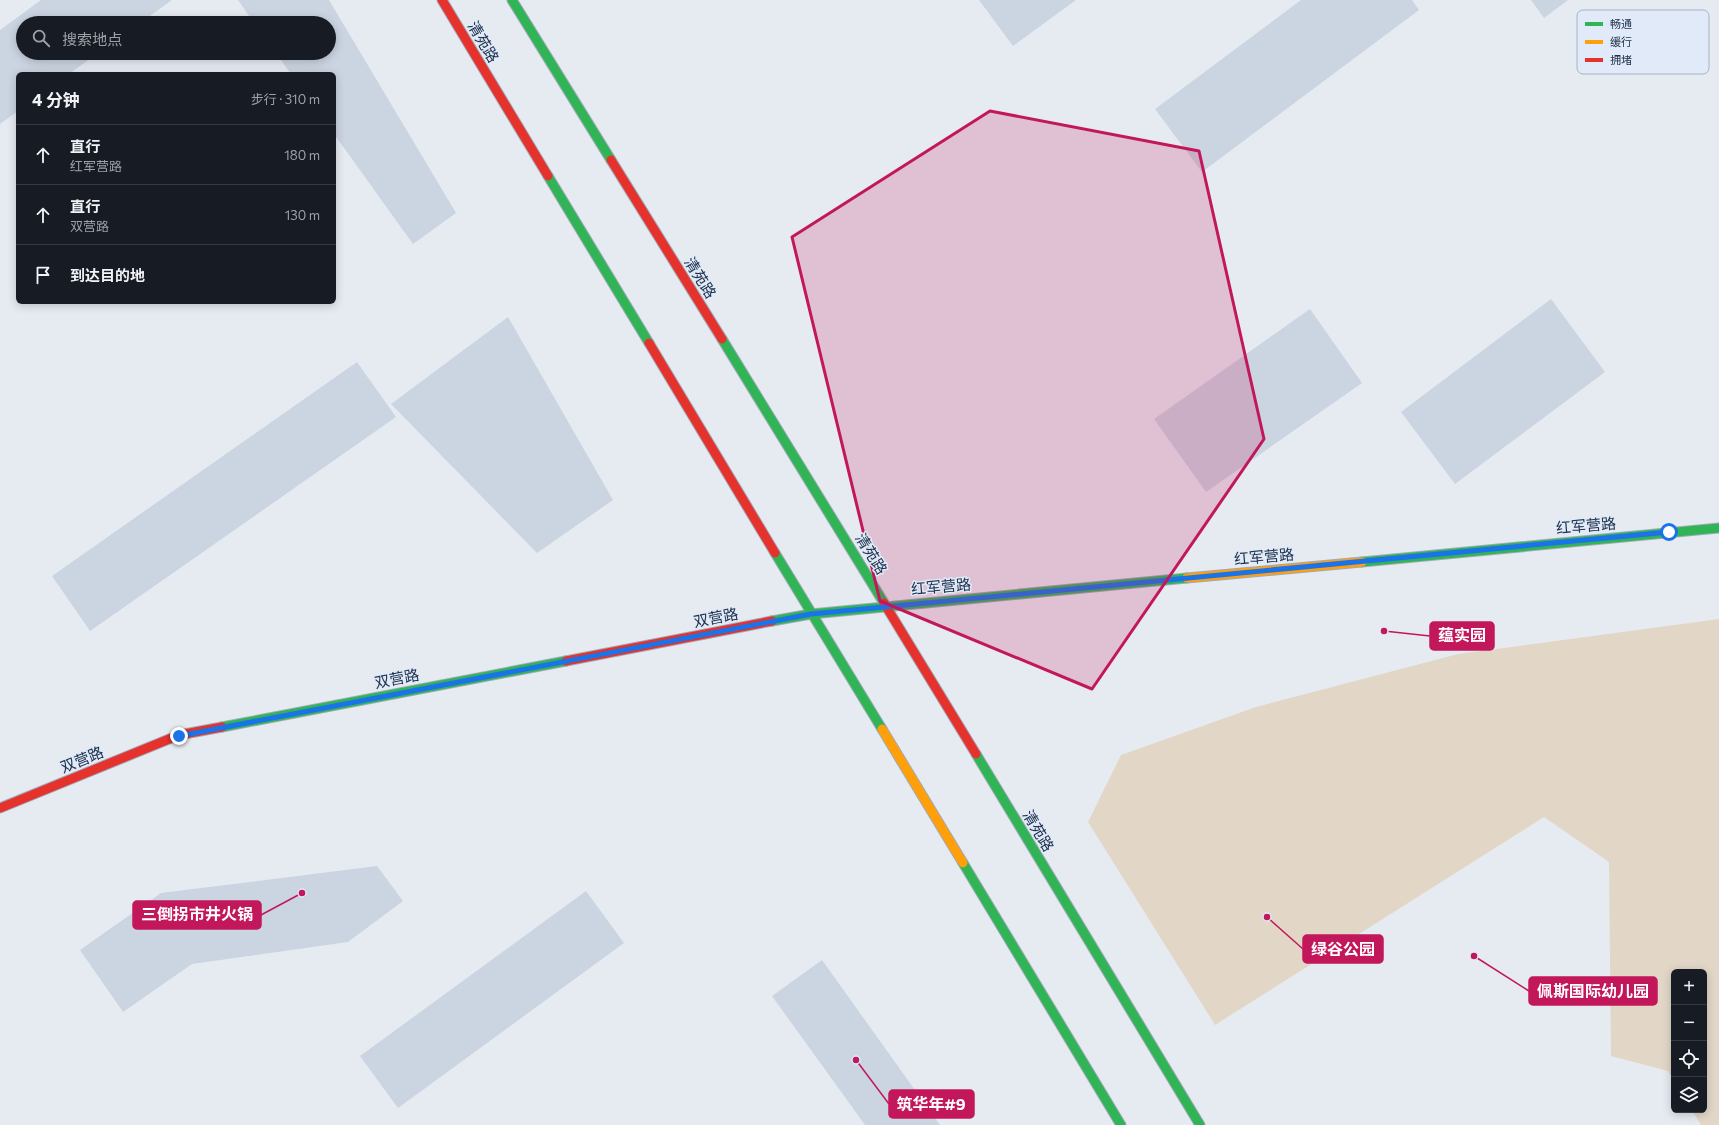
<!DOCTYPE html>
<html lang="zh">
<meta charset="utf-8">
<style>
:root{--surface:#171b24;--page:#242831;--text:#f1f3f6;--muted:#9ea1a6;--line:#363941}
body{margin:0;font-family:Commissioner,"Noto Sans SC",sans-serif;background:var(--page);color:var(--text)}
.controls{position:absolute;right:12px;bottom:12px;display:grid;overflow:hidden;border-radius:6px;box-shadow:0 2px 10px #0003}
.controls button{width:36px;height:36px;display:grid;place-items:center;padding:0;border:0;border-bottom:1px solid var(--line);background:var(--surface);color:var(--text);font:20px sans-serif}
.stop{position:absolute;width:12px;height:12px;margin:-9px;border:3px solid #1a73e8;border-radius:50%;background:#fff}
.stop.end{background:#1a73e8;border-color:#fff;box-shadow:0 1px 4px #0008}
.list{margin:0;padding:0;list-style:none}
h2{display:flex;justify-content:space-between;align-items:center;height:52px;margin:0;padding:0 16px;font-size:17px}
h2 small{font-size:13px;font-weight:400;color:var(--muted)}
.list li{display:grid;grid-template-columns:26px 1fr auto;gap:12px;align-items:center;box-sizing:border-box;height:60px;padding:0 16px;border-top:1px solid var(--line)}
.list b{display:block;font-size:15px;white-space:nowrap}
.list p{margin:0;font-size:13px;white-space:nowrap;color:var(--muted)}
.list em{font-size:13px;font-style:normal;color:var(--muted)}
.icon{flex:none;width:22px;height:22px;fill:none;stroke:currentColor;stroke-width:2;stroke-linecap:round;stroke-linejoin:round}
.map{position:relative;flex:none;width:1719px;height:1125px;overflow:hidden}
.search{position:absolute;background:var(--surface);box-shadow:0 2px 10px #0003;left:16px;top:16px;width:320px;height:44px;display:flex;align-items:center;gap:10px;box-sizing:border-box;padding:0 14px;border-radius:22px;color:var(--muted);font-size:15px}
.panel{position:absolute;background:var(--surface);box-shadow:0 2px 10px #0003;left:16px;top:72px;width:320px;height:232px;border-radius:6px}
.map>svg:first-child{display:block}
</style>
<div class="map">
<svg width="1719" height="1125" viewBox="0 0 1719 1125">
<rect width="100%" height="100%" fill="#e6ebf2"/>
<!-- green -->
<path fill="#e2d7c7" d="M1719,619V1125H1701L1692,1110H1704V972H1674V1081L1668,1071L1611,1056L1609,862L1544,817L1215,1025L1088,822L1121,755L1256,707L1458,654Z"/>
<!-- building -->
<path fill="#cbd4e1" d="M41,0H172L140,23H23V53H98L69,74H18V111L0,124V30Z
M238,0H329L456,213L413,244L334,134V74H291L276,53H329V23H254Z
M979,0H1076L1013,46Z
M1301,0H1412L1419,10L1202,172L1155,109Z
M1531,0H1568L1544,18Z
M1551,299L1605,372L1455,484L1401,412Z
M1310,309L1362,383L1206,492L1154,419Z
M508,317L613,500L537,553L391,404Z
M357,362L396,417L90,631L52,576Z
M377,866L403,901L348,942L192,964L123,1012L80,950L161,893Z
M586,891L624,943L398,1108L360,1056Z
M822,960L940,1125H865L772,996Z"/>
<g fill="none" stroke-linecap="round" stroke-linejoin="round">
<defs>
<path id="fast" d="M512,0L611,160
M548,176L649,343
M722,339L884,603
M775,553L882,729
M1362,562L1719,528
M772,621L811,614L1187,578
M222,727L566,661
M976,754L1200,1125
M963,863L1121,1125"/>
<path id="slow" d="M1187,578L1362,562
M882,729L963,863"/>
<path id="jam" d="M442,0L548,176
M611,160L722,339
M649,343L775,553
M884,603L976,754
M566,661L772,621
M0,808L179,735L222,727"/>
</defs>
<!-- fast casing -->
<use href="#fast" stroke="#a0aab9" stroke-width="11"/>
<!-- slow casing -->
<use href="#slow" stroke="#a0aab9" stroke-width="11"/>
<!-- jam casing -->
<use href="#jam" stroke="#a0aab9" stroke-width="11"/>
<!-- fast -->
<use href="#fast" stroke="#30b455" stroke-width="9"/>
<!-- slow -->
<use href="#slow" stroke="#ff9f0a" stroke-width="9"/>
<!-- jam -->
<use href="#jam" stroke="#e5322d" stroke-width="9"/>
</g>
<g fill="none" stroke-linecap="round" stroke-linejoin="round">
<!-- route -->
<path stroke="#1a73e8" stroke-width="5" d="M179,736L811,614L1669,532"/>
</g>
<!-- marked area -->
<path fill="#c2185b" fill-opacity="0.2" stroke="#c2185b" stroke-width="3" stroke-linejoin="round" d="M990,111L1199,151L1264,439L1092,689L880,601L792,237Z"/>
<g text-anchor="middle" stroke-width="3" stroke-linejoin="round" paint-order="stroke">
<!-- street labels -->
<g font-size="15" fill="#20324c" stroke="#e0eaf8">
<text transform="translate(483 42) rotate(59)" y="5">清苑路</text>
<text transform="translate(700 278) rotate(58)" y="5">清苑路</text>
<text transform="translate(1586 526) rotate(-5)" y="5">红军营路</text>
<text transform="translate(871 554) rotate(58)" y="5">清苑路</text>
<text transform="translate(1264 557) rotate(-5)" y="5">红军营路</text>
<text transform="translate(941 587) rotate(-5)" y="5">红军营路</text>
<text transform="translate(716 618) rotate(-11)" y="5">双营路</text>
<text transform="translate(397 679) rotate(-11)" y="5">双营路</text>
<text transform="translate(82 760) rotate(-22)" y="5">双营路</text>
<text transform="translate(1038 831) rotate(59)" y="5">清苑路</text>
</g>
</g>
<!-- legend -->
<rect x="1577" y="10" width="132" height="64" rx="6" fill="#e0eaf8" stroke="#a6b3c4" stroke-width="1"/>
<rect x="1585" y="22" width="18" height="4" fill="#30b455"/>
<rect x="1585" y="40" width="18" height="4" fill="#ff9f0a"/>
<rect x="1585" y="58" width="18" height="4" fill="#e5322d"/>
<g font-size="11" fill="#20324c">
<text x="1610" y="28">畅通</text>
<text x="1610" y="46">缓行</text>
<text x="1610" y="64">拥堵</text>
</g>
<!-- callouts -->
<path fill="none" stroke="#c2185b" stroke-width="1.5" d="M1384 631L1430 636M302 893L261 915M1267 917L1303 949M1474 956L1529 991M856 1060L889 1104"/>
<g fill="#c2185b" stroke="#e0eaf8" stroke-width="1.5">
<circle cx="1384" cy="631" r="4"/>
<circle cx="302" cy="893" r="4"/>
<circle cx="1267" cy="917" r="4"/>
<circle cx="1474" cy="956" r="4"/>
<circle cx="856" cy="1060" r="4"/>
</g>
<g fill="#c2185b" stroke="#c2185b" stroke-width="1.5">
<rect x="1430" y="622" width="64" height="28" rx="4"/>
<rect x="133" y="901" width="128" height="28" rx="4"/>
<rect x="1303" y="935" width="80" height="28" rx="4"/>
<rect x="1529" y="977" width="128" height="28" rx="4"/>
<rect x="889" y="1090" width="85" height="28" rx="4"/>
</g>
<g font-size="16" text-anchor="middle" font-weight="bold" fill="#fff">
<text x="1462" y="641">蕴实园</text>
<text x="197" y="920">三倒拐市井火锅</text>
<text x="1343" y="955">绿谷公园</text>
<text x="1593" y="997">佩斯国际幼儿园</text>
<text x="931" y="1110">筑华年#9</text>
</g>
</svg>
<div class="controls">
<button>+</button>
<button>−</button>
<button><svg class="icon" aria-label="locate" viewBox="0 0 24 24"><circle cx="12" cy="12" r="6"/><path d="M12 2v4M12 18v4M2 12h4M18 12h4"/></svg></button>
<button><svg class="icon" aria-label="layers" viewBox="0 0 24 24"><path d="M12 4l9 5-9 5-9-5zM3 14l9 5 9-5"/></svg></button>
</div>
<div class="stop" style="left:1669px;top:532px"></div>
<div class="stop end" style="left:179px;top:736px"></div>
<div class="search"><svg class="icon" aria-label="search" viewBox="0 0 24 24"><circle cx="10" cy="10" r="6"/><path d="M15 15l6 6"/></svg>搜索地点</div>
<section class="panel">
<h2>4 分钟<small>步行 · 310 m</small></h2>
<ul class="list">
<li><svg class="icon" aria-label="ahead" viewBox="0 0 24 24"><path d="M12 20V5M6 11l6-6 6 6"/></svg><div><b>直行</b><p>红军营路</p></div><em>180 m</em></li>
<li><svg class="icon" aria-label="ahead" viewBox="0 0 24 24"><path d="M12 20V5M6 11l6-6 6 6"/></svg><div><b>直行</b><p>双营路</p></div><em>130 m</em></li>
<li><svg class="icon" aria-label="arrive" viewBox="0 0 24 24"><path d="M6 21V4h12l-3 4 3 4H6"/></svg><div><b>到达目的地</b></div></li>
</ul>
</section>
</div>
